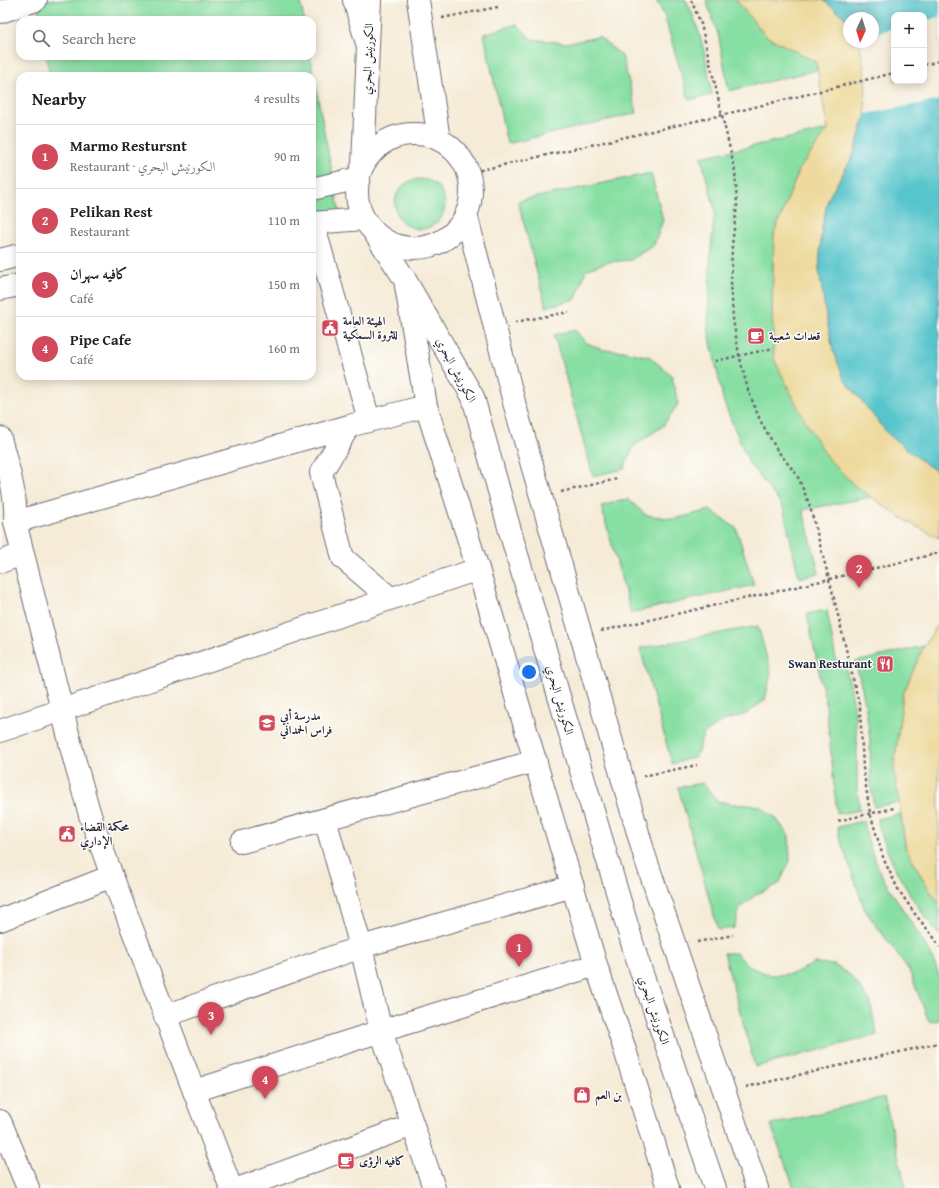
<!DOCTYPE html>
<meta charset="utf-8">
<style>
:root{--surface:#fff;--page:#f2f2f2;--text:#202124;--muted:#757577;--line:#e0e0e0;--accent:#d1495b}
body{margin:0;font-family:"Gentium Book Plus",Amiri,serif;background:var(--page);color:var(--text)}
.controls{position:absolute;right:12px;top:12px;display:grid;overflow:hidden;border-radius:8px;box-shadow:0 2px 10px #0003}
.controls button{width:36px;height:36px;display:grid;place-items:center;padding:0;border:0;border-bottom:1px solid var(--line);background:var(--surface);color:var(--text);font:20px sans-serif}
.compass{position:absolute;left:843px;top:12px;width:36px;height:36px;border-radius:50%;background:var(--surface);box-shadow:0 2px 10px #0003;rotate:184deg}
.you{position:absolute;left:529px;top:672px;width:14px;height:14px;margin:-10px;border:3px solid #fff;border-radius:50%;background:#1a73e8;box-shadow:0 0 0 6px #1a73e833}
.badge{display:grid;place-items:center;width:26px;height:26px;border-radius:50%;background:var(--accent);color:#fff;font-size:13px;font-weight:700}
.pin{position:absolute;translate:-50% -33px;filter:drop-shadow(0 1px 2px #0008)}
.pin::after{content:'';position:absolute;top:21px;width:14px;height:12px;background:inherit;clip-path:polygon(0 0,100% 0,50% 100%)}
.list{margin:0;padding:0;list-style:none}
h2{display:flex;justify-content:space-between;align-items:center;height:52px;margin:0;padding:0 16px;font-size:17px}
h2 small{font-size:13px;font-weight:400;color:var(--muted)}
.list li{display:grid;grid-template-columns:26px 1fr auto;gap:12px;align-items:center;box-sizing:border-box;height:64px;padding:0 16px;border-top:1px solid var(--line)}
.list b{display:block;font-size:15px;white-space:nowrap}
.list p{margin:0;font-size:13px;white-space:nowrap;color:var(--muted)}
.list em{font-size:13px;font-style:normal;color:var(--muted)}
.icon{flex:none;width:22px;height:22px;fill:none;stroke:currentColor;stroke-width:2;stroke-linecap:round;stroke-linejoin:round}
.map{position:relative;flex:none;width:939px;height:1188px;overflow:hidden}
.search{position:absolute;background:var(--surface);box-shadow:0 2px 10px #0003;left:16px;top:16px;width:300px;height:44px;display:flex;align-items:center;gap:10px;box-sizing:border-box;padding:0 14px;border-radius:12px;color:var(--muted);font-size:15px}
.panel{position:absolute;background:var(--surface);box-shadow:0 2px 10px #0003;left:16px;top:72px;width:300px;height:308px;border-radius:12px}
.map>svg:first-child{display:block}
</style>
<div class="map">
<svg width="939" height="1188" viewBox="0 0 939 1188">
<rect width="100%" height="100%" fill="#fdfcf7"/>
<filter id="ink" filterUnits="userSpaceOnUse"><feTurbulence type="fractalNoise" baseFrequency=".025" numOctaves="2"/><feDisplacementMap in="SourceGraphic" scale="8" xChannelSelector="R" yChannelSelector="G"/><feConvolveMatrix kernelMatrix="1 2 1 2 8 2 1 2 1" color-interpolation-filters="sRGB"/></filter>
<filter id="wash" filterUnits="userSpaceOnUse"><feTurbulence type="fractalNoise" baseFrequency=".012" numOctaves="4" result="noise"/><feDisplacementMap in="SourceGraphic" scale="16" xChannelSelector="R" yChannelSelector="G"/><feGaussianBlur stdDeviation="0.9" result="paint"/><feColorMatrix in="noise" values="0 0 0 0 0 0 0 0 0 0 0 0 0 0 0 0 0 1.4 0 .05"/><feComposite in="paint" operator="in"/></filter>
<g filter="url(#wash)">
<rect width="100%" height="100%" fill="#f5ebd7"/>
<!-- green -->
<path fill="#88dfa3" stroke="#55806f" d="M37,0H300L304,20H40Z
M656,0H686C701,29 707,63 712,95L689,100L664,15Z
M706,0H736L766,36L816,62L817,70L729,91L718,34Z
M517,24L531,39L566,43L599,37L622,56L637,113L507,144L484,34Z
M46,56H310L341,220L312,224V76H50Z
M828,130L800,168L774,234L772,306L774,359L855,486L872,497L803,510L819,573L799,578L783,507L749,463L724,403L708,328L710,259L715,210L701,157Z
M651,173L663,220L654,245L631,260L607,262L586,270L576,299L546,307L518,201Z
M395 204a25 25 0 1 1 50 0a25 25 0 1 1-50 0Z
M575,330L585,342L603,350L623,351L650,357L672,376L678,404L663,426L634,446L624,469L593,476L554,335Z
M628,499L646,515L674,519L710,510L736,528L754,585L631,613L601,506Z
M827,610L837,666L845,664L851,689L855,715L857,740V788L860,810L837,814L826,705L807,614Z
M758,626L771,673L765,700L746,714L723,721L703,735L696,757L672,764L640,648Z
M924,646L903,694L894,769L899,802L874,807L871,787L870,741L867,715L862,688L855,662Z
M703,783L717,801L733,804L759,806L775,817L789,836L790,861L779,884L757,894L740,908L734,928L718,930L678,787Z
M900,814L906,849L930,891L939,904V935C911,899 888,864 877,819Z
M863,821L865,831L873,856L884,880L920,936L931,955L939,975V1020L929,1022L909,970L865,910L839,836L838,827Z
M724,953H736L750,967L770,975L792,974L815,963L834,965L850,975L870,1001L877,1035L755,1067Z
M884,1097L906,1188H794L771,1125Z"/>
<!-- sand -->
<path fill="#eeda9e" stroke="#887e6c" d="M736,0H823L847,19L849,22V42H860L866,80V114L853,156L828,199L822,227L819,270L826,316L833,350L919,459L939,473V538L908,522L855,486L827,457L803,417L774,359L772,306L774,234L800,168L828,130L816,62L766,36Z
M939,623V904L930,891L906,849L894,769L903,694L924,646Z"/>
<!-- water -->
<path fill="#57c5cc" stroke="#3c7484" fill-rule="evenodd" d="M823,0H939V473L919,459L888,434L844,379L833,350L826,316L819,270L822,227L828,199L853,156L866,114V80L860,42H873V18H849V22L847,19ZM894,15H924V81H894Z"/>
<!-- pier -->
<path fill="#f5ebd7" d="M939,17V100L866,114V80L860,42H873V34L894,28V81H924V21Z"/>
</g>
<g filter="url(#ink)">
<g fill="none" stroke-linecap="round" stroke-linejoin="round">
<defs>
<path id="street" d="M0,12L36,0
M313,223L369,420
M349,426L321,473L343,558L390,598
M15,522L349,426L426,406
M0,562L23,554
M0,731L478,569
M325,819L361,947L381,1031L434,1188
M242,842L536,761
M0,920L112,876
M165,1016L361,947L573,886
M194,1091L381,1031L596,965
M240,1188L413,1125"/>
<path id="secondary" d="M354,0L367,43
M312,189L359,178
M312,223L364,219
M0,260L20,255
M405,280L426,406L478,569L596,965L624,1047L668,1188
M0,289L20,285
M0,438C7,465 17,493 15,522L75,762L90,815L112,876L231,1188
M0,1121L28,1188"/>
<path id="primary" d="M418,0L439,140
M357 191a57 57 0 1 1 114 0a57 57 0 1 1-114 0Z
M363,165L370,0
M466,214L515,406L645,857L757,1188
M372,229L404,278L473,397L512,538L637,959L715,1188"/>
</defs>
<!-- street casing -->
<use href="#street" stroke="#6c6872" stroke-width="24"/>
<!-- secondary casing -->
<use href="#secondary" stroke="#6c6872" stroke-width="24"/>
<!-- primary casing -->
<use href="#primary" stroke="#6c6872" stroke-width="24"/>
<!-- path -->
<path stroke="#6c6872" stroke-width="2.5" stroke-dasharray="3 3" stroke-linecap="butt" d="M691,0L701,24L735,171L737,205L732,245L731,281L733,319L739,355L748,390L760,420L777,450L797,475L809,503L833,594L860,708L863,768L870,813L884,860L898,889L915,914L936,940L939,947
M442,18L498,7
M924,65L939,61
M468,173L722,115L894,73
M515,322L569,312
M715,361L774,348
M561,492L617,479
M601,631L800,586L939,553
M643,776L697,765
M838,821L894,808
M697,942L733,935
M746,1087L939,1043"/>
<!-- street -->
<use href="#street" stroke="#fff" stroke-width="22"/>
<!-- secondary -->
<use href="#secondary" stroke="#fff" stroke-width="22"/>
<!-- primary -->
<use href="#primary" stroke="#fff" stroke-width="22"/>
</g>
</g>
<!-- icons -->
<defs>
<symbol id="civic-square" viewBox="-11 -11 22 22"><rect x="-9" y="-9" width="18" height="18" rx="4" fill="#d1495b" stroke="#fdfcf7"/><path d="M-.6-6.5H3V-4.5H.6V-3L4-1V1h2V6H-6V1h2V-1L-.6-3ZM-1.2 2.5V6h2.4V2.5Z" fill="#fff"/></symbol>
<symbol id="cafe-square" viewBox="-11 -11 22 22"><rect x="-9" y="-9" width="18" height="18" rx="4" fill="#d1495b" stroke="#fdfcf7"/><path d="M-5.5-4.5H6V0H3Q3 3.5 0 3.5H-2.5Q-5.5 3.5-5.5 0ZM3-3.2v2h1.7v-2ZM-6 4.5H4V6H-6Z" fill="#fff"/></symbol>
<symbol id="restaurant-square" viewBox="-11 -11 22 22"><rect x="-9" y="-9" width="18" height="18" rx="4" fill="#d1495b" stroke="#fdfcf7"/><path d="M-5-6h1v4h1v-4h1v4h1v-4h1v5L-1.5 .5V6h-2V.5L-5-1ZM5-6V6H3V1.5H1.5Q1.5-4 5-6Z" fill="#fff"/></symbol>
<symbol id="school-square" viewBox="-11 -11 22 22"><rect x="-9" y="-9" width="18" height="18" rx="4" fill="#d1495b" stroke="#fdfcf7"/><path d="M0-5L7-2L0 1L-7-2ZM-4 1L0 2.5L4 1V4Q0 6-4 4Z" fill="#fff"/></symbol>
<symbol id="shop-square" viewBox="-11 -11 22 22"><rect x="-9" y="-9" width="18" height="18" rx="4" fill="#d1495b" stroke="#fdfcf7"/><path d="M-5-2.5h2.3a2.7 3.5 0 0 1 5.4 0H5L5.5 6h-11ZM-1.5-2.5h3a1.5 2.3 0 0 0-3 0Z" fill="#fff"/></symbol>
</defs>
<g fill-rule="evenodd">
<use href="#civic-square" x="320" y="318" width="20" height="20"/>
<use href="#cafe-square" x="746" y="326" width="20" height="20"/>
<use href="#restaurant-square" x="875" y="654" width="20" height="20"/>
<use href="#school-square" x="257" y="713" width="20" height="20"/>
<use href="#civic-square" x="57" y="824" width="20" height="20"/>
<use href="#shop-square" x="572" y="1085" width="20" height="20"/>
<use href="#cafe-square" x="336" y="1151" width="20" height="20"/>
</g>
<g text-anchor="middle" stroke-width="3" stroke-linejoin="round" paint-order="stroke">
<!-- street labels -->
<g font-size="12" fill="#22223b" stroke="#fdfcf7">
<text transform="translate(368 59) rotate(-88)" y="4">الكورنيش البحري</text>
<text transform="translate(456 370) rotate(62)" y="4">الكورنيش البحري</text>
<text transform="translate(560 700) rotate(74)" y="4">الكورنيش البحري</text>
<text transform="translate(654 1010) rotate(71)" y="4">الكورنيش البحري</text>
</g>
<!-- poi labels -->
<g font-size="12" font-weight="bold" fill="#22223b" stroke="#fdfcf7" text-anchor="start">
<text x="343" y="325">الهيئة العامة<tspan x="343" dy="14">للثروة السمكية</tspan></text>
<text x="769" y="340">قعدات شعبية</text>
<text x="872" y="668" text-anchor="end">Swan Resturant</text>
<text x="280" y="720">مدرسة أبي<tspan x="280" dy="14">فراس الحمداني</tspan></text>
<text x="80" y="831">محكمة القضاء<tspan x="80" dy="14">الإداري</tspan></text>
<text x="595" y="1099">بن العم</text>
<text x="359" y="1165">كافيه الرؤى</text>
</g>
</g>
</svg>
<div class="controls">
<button>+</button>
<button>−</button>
</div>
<svg class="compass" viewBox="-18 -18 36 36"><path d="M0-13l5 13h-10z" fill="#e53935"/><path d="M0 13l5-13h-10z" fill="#757577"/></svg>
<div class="you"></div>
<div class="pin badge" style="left:519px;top:967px">1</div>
<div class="pin badge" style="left:859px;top:588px">2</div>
<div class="pin badge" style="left:211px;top:1035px">3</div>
<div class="pin badge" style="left:265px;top:1099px">4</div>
<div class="search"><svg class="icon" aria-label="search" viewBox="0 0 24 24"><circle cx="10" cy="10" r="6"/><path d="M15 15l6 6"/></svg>Search here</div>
<section class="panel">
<h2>Nearby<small>4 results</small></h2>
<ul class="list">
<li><span class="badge">1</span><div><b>Marmo Restursnt</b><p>Restaurant · الكورنيش البحري</p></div><em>90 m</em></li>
<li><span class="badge">2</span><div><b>Pelikan Rest</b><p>Restaurant</p></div><em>110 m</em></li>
<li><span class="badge">3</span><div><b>كافيه سهران</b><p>Café</p></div><em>150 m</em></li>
<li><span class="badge">4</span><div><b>Pipe Cafe</b><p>Café</p></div><em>160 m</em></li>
</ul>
</section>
</div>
